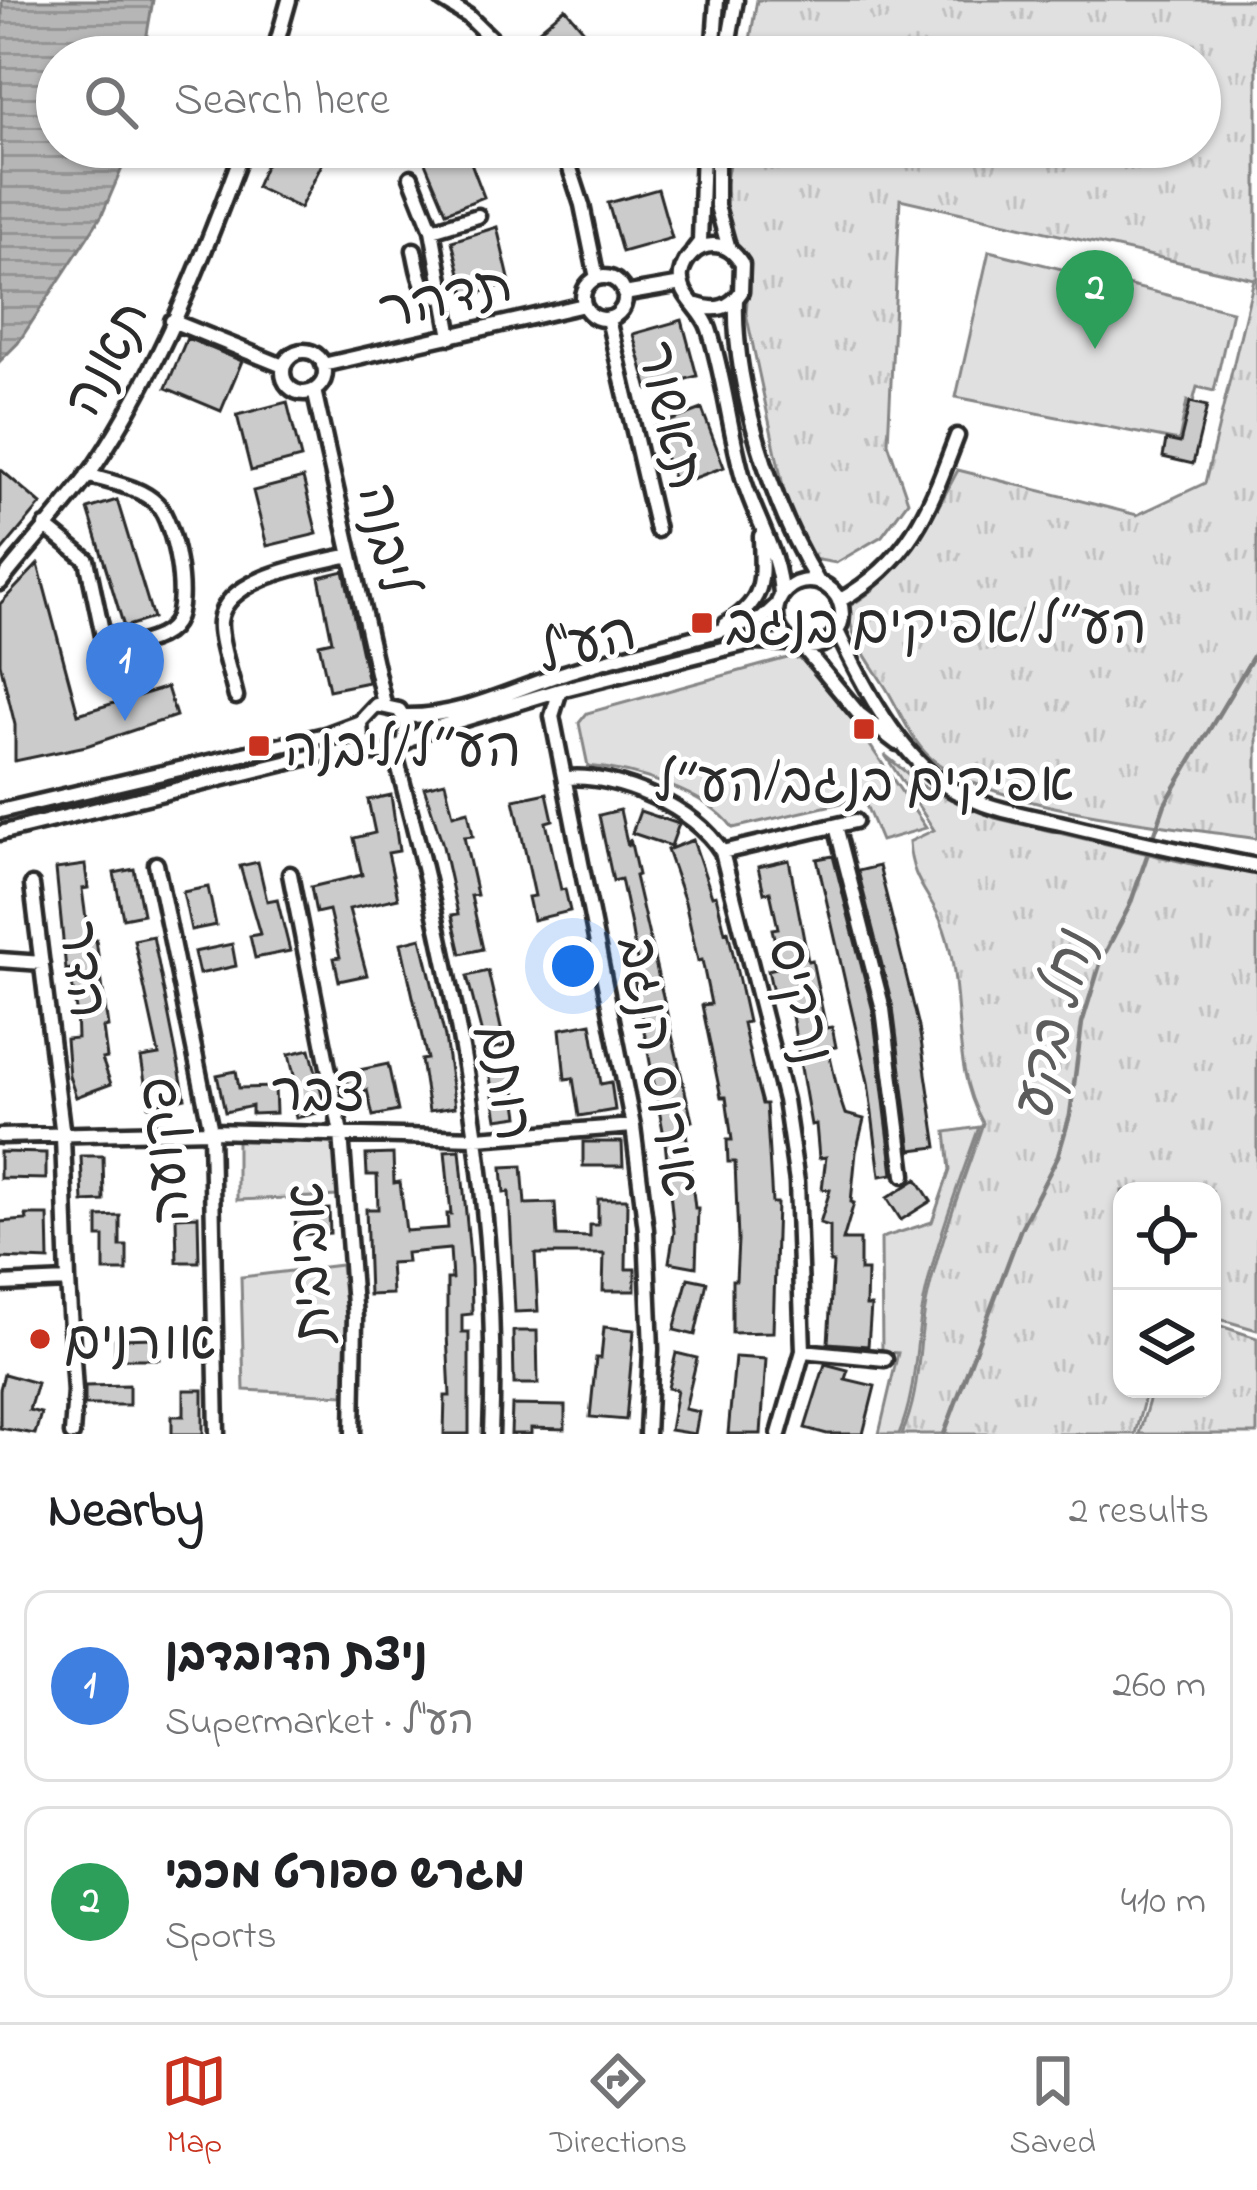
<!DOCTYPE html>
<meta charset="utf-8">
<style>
:root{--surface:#fff;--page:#f6f6f6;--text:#202124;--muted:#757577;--line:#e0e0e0;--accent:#c8321e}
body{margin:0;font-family:"Indie Flower","Playpen Sans Hebrew",sans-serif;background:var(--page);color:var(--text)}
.controls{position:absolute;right:36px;bottom:36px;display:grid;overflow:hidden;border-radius:24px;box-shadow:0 3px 9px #0004}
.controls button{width:108px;height:108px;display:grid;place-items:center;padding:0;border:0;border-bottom:3px solid var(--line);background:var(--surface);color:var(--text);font:60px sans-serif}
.you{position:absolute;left:573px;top:966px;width:42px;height:42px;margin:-30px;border:9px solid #fff;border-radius:50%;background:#1a73e8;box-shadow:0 0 0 18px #1a73e833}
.badge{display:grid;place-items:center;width:78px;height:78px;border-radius:50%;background:var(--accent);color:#fff;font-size:39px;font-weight:700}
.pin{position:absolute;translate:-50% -99px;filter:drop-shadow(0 3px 6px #0008)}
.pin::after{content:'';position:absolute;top:63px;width:42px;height:36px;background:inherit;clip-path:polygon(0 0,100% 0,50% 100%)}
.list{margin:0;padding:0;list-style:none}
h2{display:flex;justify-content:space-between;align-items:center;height:156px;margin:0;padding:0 48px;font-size:51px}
h2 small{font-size:39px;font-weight:400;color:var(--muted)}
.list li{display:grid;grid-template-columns:78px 1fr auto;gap:36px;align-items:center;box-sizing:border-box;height:192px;margin:0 24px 24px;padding:0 24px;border:3px solid var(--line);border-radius:24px}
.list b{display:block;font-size:45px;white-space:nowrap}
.list p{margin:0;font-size:39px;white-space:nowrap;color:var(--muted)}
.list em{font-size:39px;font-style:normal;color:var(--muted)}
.icon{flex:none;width:66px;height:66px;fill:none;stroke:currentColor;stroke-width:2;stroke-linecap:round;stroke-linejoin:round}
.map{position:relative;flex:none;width:1257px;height:1434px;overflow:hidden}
.search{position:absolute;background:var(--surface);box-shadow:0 3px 9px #0004;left:36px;right:36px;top:36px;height:132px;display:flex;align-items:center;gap:30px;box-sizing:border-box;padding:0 42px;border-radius:66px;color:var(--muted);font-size:45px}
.sheet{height:588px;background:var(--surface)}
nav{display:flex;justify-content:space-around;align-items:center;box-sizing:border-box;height:168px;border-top:3px solid var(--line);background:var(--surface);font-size:33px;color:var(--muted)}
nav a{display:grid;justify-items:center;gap:6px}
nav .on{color:var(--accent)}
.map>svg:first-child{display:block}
</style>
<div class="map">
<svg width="1257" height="1434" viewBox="0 0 1257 1434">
<defs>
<pattern id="grass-tufts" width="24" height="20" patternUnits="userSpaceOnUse" patternTransform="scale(3)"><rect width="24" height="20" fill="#e0e0e0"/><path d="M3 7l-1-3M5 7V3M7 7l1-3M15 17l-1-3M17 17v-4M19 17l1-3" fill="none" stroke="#c0c0c0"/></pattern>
<pattern id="water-rules" width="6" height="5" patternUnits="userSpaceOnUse" patternTransform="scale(3)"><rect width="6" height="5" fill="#b6b6b6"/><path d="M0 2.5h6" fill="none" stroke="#949494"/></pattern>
</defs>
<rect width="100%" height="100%" fill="#fff"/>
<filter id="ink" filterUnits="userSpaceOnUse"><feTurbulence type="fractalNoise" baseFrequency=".00833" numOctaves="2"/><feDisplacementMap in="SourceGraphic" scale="24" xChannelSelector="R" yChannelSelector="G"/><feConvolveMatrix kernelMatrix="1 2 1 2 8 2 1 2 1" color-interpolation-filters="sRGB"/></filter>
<g filter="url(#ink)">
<!-- grass -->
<path fill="url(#grass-tufts)" stroke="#868686" stroke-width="3" d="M757,0H1257V839C1175,826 1000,811 937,763C912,745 902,714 886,688C870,662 849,638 848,607C904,575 929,525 958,470L1137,515L1205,483L1254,279L900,199L888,443L908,501L882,536L836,563L813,559L787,505L746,313L750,266L731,236L722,203L732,147H1200V57H747Z
M885,755L925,788L995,818L1196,865L1257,874V1330L1212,1317V1191H1122V1389H1137L1144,1400L1135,1434H902C921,1391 917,1349 926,1304C939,1242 963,1183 983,1123C949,1064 966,992 944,929C932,893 912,886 909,842L934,830Z
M1212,1323L1257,1338V1434H1139L1150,1397L1141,1389H1212Z"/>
<!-- park -->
<path fill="#e0e0e0" stroke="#868686" stroke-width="3" d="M989,251L1232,311L1214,391L1197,387L1193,402L1187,401L1179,441L956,397Z
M791,657L811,662L825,679L926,828L881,841L863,798L733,828C706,791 632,770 588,766L579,723L587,713Z
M979,1127C958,1186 935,1244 923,1306C914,1350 917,1391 899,1434H879L898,1353L882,1352L881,1238L932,1222L950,1170L946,1132Z
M237,1139L335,1142L339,1196L237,1200Z
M341,1265L346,1315L344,1395L244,1390L241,1277Z"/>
<!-- water -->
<path fill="url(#water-rules)" stroke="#7e7e7e" stroke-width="3" d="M2,0H153L143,57H57V147H131L102,215L18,343L0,361Z"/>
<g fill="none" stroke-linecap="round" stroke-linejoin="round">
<!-- stream -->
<path stroke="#7e7e7e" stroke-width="4.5" d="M1153,839L1165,804L1257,650
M944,1434L1021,1228L1058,1156L1070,1115L1082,1023L1101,961L1130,905L1149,850"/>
</g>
<!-- building -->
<path fill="#cbcbcb" stroke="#2b2b2b" stroke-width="3" d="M565,8L602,52L596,57H538L525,42Z
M273,147H317L328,152L300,208L256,187Z
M453,147H465L484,197L446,212L424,160Z
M658,189L672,238L622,252L608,203Z
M497,227L510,283L466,297L452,241Z
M682,320L697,376L648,390L633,334Z
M187,338L242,361L221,411L166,388Z
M287,402L301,458L251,471L237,415Z
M1190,402L1207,406L1193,464L1163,457L1166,440L1180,443Z
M702,409L724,467L676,485L654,427Z
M0,469L41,504L0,553Z
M303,478L317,534L267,546L253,491Z
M117,500L153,618L124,627L88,509Z
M38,564L78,714L167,687L176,716L86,746L15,761V725L0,663V604Z
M344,571L368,682L329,690L319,644L332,641L319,577Z
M445,782L453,815L468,811L473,836L464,837L477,895L471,896L483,949L461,954L452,915L458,914L442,842L424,787Z
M547,793L553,820L546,822L561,890L565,889L570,911L533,920L528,897L535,896L514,800Z
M391,795L399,851L388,853L398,898L349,909L367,975L339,981L334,958L340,957L329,910L316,913L311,887L362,875L354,838L375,833L368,800Z
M620,810L628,847L630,839L638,875L635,876L692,1121L685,1123L695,1208H698L696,1267L669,1262L674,1232L665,1141L632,968L638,967L631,926L621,879L613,881L599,815Z
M640,811L679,824L671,846L632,833Z
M693,840L712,896L716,895L725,932L728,931L748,1022L743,1023L753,1070L762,1104H766L772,1203H777L773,1332L732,1333V1280H736L738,1240L735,1162H728L727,1140H732L726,1097H721L702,1005L711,1004L702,960L698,961L685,902L667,850Z
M833,856L873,1011L893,1174L880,1176L868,1082L817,859Z
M789,860L808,961L812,960L826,1028L832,1027L836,1047L828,1048L839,1096L845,1114L864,1119L856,1152L851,1202L854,1203L843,1240H860V1271H867L866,1306H871L868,1346L828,1343L833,1263H830V1226L820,1223L830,1190L822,1189L826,1157L819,1158L816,1124L811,1125L788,993L774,997L768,970L781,967L772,929L778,928L770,892L764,893L758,867Z
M258,862L267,901L277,899L290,951L255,958L250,936L260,934L240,866Z
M85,865L88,888L82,889L89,941L96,940L108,1027L103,1028L107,1058L102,1059L111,1084L76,1097L69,1076L66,1039L77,1038L76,1010L70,969L66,970L56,869Z
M879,866L919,1027L937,1147L911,1150L893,1008L858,871Z
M134,869L143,914L123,918L114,873Z
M208,887L216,925L191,930L183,892Z
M153,936L185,1098L149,1106L141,1058L159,1055L134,940Z
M421,938L445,1037L455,1107L429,1111L421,1060L427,1059L401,943Z
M232,944L236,966L199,974L194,952Z
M488,971L505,1046L486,1050L467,976Z
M591,1023L601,1084L611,1082L615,1110L579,1116L573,1078L565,1079L560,1029Z
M310,1049L326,1111L296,1118L290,1090L297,1088L289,1054Z
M388,1064L398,1111L373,1116L367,1090L350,1094L345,1073Z
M512,1068L519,1116L497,1119L489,1071Z
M236,1071L239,1088L275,1087L276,1113L252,1114V1106L225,1112L217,1075Z
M583,1142H622L623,1166H583Z
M460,1150L471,1266L472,1314L462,1315V1332H469V1434H444L445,1396H450L447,1333V1279H452L450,1249L406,1253L407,1262L390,1263L392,1294L369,1295L366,1209H378L377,1175H367L366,1155L393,1154L394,1183L400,1182L406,1231L448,1228L447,1214H451L445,1151Z
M0,1152L46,1153V1179L0,1178Z
M81,1156H103L104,1201L83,1202Z
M522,1166L525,1204L555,1203L557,1236L590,1237V1225H598V1199H627L626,1269H635V1291H603L604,1254H535L538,1311L515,1312L509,1192L504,1193L502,1167Z
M917,1179L931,1201L901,1220L887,1198Z
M329,1209L330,1233L296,1235L295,1211Z
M26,1215H48L49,1260L0,1258V1222L27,1220Z
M120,1216V1246H127V1271H104V1237H98V1217Z
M198,1216L199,1262H177L176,1217Z
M688,1278L707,1282L695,1335L674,1330Z
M604,1327L634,1330L626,1420L590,1417L596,1358H601Z
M513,1331H537L538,1384H514Z
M159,1338V1359H115V1339Z
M676,1353L697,1358L685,1409L699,1412L695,1434L670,1430L677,1390L668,1388Z
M735,1357L766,1359L761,1434H728Z
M825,1364L848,1370L845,1379L875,1386L863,1434H827L805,1428Z
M4,1374L37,1383L29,1410L41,1413L35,1434L0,1428V1389Z
M129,1385V1405H85V1386Z
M184,1390H203V1434H172V1416H184Z
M512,1405L565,1406V1429L531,1428V1434H511Z"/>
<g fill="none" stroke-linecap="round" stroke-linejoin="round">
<defs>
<path id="minor" d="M442,0L468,16L510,57
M273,57L289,0
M713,57L717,0
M726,57L736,0
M563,147L582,205L597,278
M717,147V206L729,249
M411,177L432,230L451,337
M432,230L478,216
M414,250C419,270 419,297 444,297
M693,251L700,242L703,147
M583 298a21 21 0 1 1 42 0a21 21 0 1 1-42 0Z
M624,294L682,284
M736,299C733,386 773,509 818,582
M697,305C716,312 730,308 741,292L742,264C735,253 727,245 713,245C697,245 684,259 681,274C678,296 703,309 709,329C724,376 729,426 742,474C753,515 780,553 781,596
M608,319L657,530
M172,321L283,366
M283 372a21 21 0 1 1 42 0a21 21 0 1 1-42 0Z
M323,365L584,305
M314,390L384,704
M45,526L87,560L106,650C127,645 163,643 175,623C189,600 175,523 157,504C141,487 109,482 87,475
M776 614a33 33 0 1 1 66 0a33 33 0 1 1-66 0Z
M0,583C30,544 66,507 94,467C159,370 204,256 244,147
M839,601C911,560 929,510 957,436
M725,625C767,600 762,580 761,536
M837,631C861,681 890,738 932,775C967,806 1016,813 1060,823C1125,839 1191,853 1257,866
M803,647L859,714L897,743
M560,690L552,716L633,1126L646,1230L651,1349L647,1434
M236,697C232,678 218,639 220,621C225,576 314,564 350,555
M404,716C462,718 519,686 574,670C636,651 700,637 762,619L777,605
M371,750L361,738L360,722L376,705L399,710L407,723L405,739
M394,750C454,973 501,1202 491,1434
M567,778C617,773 696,808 722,852L785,1100L797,1182L803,1351L779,1434
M0,811L325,735L360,722
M836,826L883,1009L904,1175
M0,833L326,753H387L425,731L560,690L751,642L792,643
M722,852L855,821
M156,864L211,1131L217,1434
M290,874L341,1133L355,1318L353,1434
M0,960L42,963
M0,1136L211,1131L477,1138L633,1126
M68,1281L75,1391L72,1434
M0,1284L68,1281L63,1136L32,885
M803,1351L885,1359"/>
</defs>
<!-- minor casing -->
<use href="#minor" stroke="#2b2b2b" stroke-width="21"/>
<!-- minor -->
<use href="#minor" stroke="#fff" stroke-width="12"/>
</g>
</g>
<!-- markers -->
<g fill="#c8321e" stroke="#fff" stroke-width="4.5">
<rect x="690" y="611" width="24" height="24" rx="6"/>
<rect x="852" y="717" width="24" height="24" rx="6"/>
<rect x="247" y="734" width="24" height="24" rx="6"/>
<circle cx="40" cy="1339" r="12"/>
</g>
<g text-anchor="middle" stroke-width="10" stroke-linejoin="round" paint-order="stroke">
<!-- street labels -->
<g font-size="54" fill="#2b2b2b" stroke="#fff">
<text transform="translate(445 295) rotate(-13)" y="19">תדהר</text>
<text transform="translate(105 357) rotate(-62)" y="19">תאנה</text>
<text transform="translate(673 415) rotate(77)" y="19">תאשור</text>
<text transform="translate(389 538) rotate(78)" y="19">ליבנה</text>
<text transform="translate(586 641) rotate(-15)" y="19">הע"ל</text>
<text transform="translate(85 969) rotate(83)" y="19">הדר</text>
<text transform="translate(803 1000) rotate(76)" y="19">נרקיס</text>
<text transform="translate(661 1066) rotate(80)" y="19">אירוס הנגב</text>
<text transform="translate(508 1082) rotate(81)" y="19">רותם</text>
<text transform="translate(318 1091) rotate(1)" y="19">צבר</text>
<text transform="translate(162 1151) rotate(-96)" y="19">פקועה</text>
<text transform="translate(307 1262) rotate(-93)" y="19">אביבית</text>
</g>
<!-- poi labels -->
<g font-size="54" fill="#2b2b2b" stroke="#fff" text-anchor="start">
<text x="726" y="642">הע״ל/אפיקים בנגב</text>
<text x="283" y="765">הע״ל/ליבנה</text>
<text x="864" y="800" text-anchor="middle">אפיקים בנגב/הע״ל</text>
<text x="64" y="1358">אורנים</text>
</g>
<!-- water labels -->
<g font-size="57" font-style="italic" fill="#5c5c5c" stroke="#fff">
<text transform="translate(1051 1026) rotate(-76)" y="20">נחל בקע</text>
</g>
</g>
</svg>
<div class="controls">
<button><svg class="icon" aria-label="locate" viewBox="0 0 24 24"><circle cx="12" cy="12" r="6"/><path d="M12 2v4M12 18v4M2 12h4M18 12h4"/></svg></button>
<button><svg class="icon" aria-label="layers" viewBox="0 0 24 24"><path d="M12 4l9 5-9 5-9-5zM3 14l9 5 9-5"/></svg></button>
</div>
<div class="you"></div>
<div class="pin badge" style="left:125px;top:721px;background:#3f7fe0">1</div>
<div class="pin badge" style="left:1095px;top:349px;background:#2e9e5b">2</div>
<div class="search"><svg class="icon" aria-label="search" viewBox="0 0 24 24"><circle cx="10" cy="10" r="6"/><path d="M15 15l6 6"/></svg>Search here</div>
</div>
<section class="sheet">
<h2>Nearby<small>2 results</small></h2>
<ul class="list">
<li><span class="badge" style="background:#3f7fe0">1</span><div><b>ניצת הדובדבן</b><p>Supermarket · הע&quot;ל</p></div><em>260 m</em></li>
<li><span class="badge" style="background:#2e9e5b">2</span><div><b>מגרש ספורט מכבי</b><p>Sports</p></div><em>410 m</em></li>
</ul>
</section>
<nav>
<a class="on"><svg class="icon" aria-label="map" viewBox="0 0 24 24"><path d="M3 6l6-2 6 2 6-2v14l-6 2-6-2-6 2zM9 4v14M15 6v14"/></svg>Map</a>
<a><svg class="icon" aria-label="directions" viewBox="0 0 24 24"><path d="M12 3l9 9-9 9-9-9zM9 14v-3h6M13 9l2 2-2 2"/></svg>Directions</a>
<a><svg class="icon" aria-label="saved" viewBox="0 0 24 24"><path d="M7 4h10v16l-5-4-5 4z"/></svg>Saved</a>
</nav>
